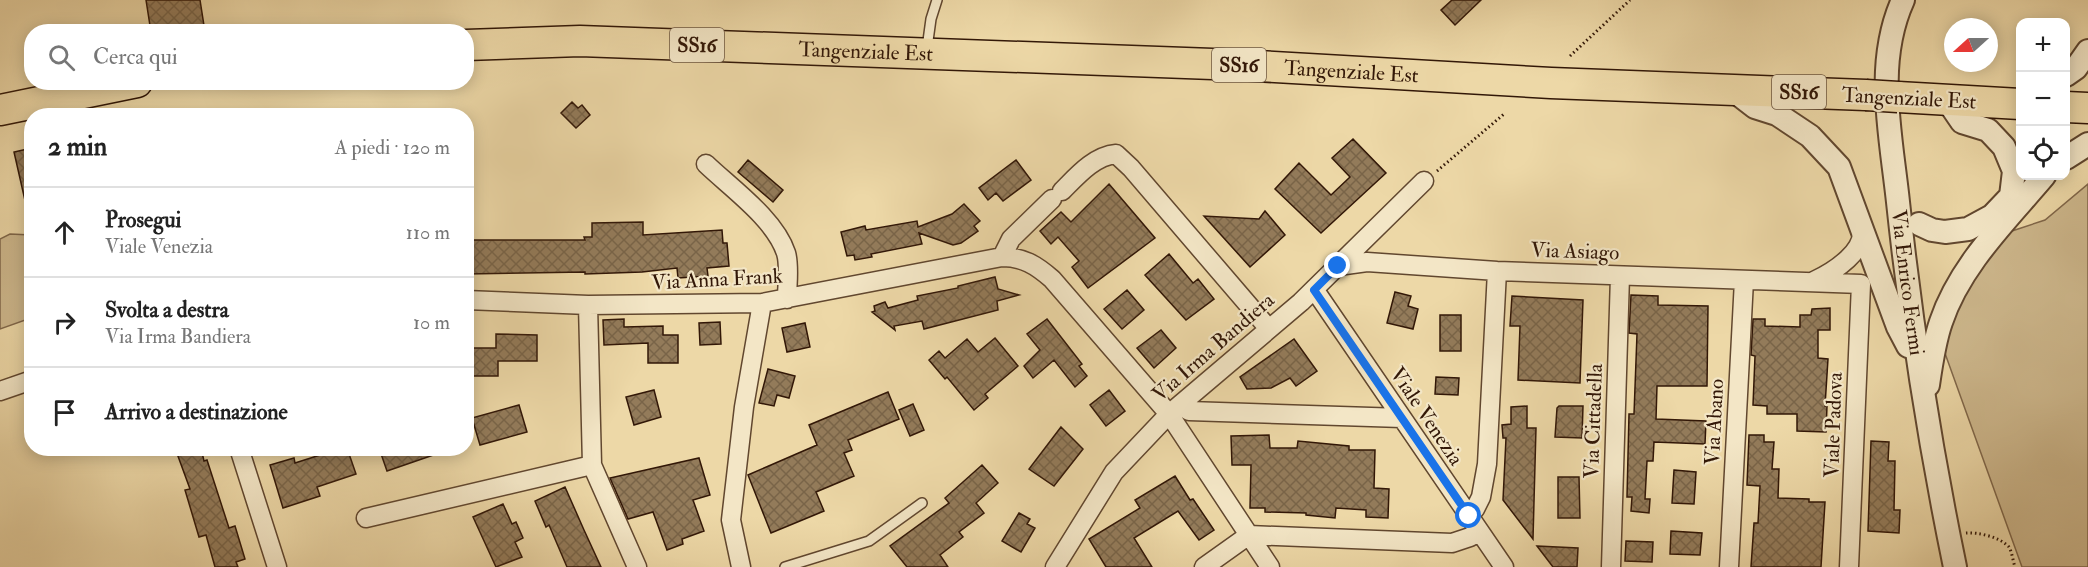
<!DOCTYPE html>
<html lang="it">
<meta charset="utf-8">
<style>
:root{--surface:#fff;--page:#f6f6f6;--text:#222;--muted:#767676;--line:#e0e0e0}
body{margin:0;font-family:"IM FELL Double Pica",serif;background:var(--page);color:var(--text)}
.controls{position:absolute;right:18px;top:18px;display:grid;overflow:hidden;border-radius:12px;box-shadow:0 3px 15px #0003}
.controls button{width:54px;height:54px;display:grid;place-items:center;padding:0;border:0;border-bottom:2px solid var(--line);background:var(--surface);color:var(--text);font:30px sans-serif}
.compass{position:absolute;left:1944px;top:18px;width:54px;height:54px;border-radius:50%;background:var(--surface);box-shadow:0 3px 15px #0003;rotate:249deg}
.stop{position:absolute;width:18px;height:18px;margin:-14px;border:4px solid #1a73e8;border-radius:50%;background:#fff}
.stop.end{background:#1a73e8;border-color:#fff;box-shadow:0 2px 6px #0008}
.list{margin:0;padding:0;list-style:none}
h2{display:flex;justify-content:space-between;align-items:center;height:78px;margin:0;padding:0 24px;font-size:26px}
h2 small{font-size:20px;font-weight:400;color:var(--muted)}
.list li{display:grid;grid-template-columns:39px 1fr auto;gap:18px;align-items:center;box-sizing:border-box;height:90px;padding:0 24px;border-top:2px solid var(--line)}
.list b{display:block;font-size:22px;white-space:nowrap}
.list p{margin:0;font-size:20px;white-space:nowrap;color:var(--muted)}
.list em{font-size:20px;font-style:normal;color:var(--muted)}
.icon{flex:none;width:33px;height:33px;fill:none;stroke:currentColor;stroke-width:2;stroke-linecap:round;stroke-linejoin:round}
.map{position:relative;flex:none;width:2088px;height:567px;overflow:hidden}
.search{position:absolute;background:var(--surface);box-shadow:0 3px 15px #0003;left:24px;top:24px;width:450px;height:66px;display:flex;align-items:center;gap:15px;box-sizing:border-box;padding:0 21px;border-radius:24px;color:var(--muted);font-size:22px}
.panel{position:absolute;background:var(--surface);box-shadow:0 3px 15px #0003;left:24px;top:108px;width:450px;height:348px;border-radius:24px}
.map>svg:first-child{display:block}
</style>
<div class="map">
<svg width="2088" height="567" viewBox="0 0 2088 567">
<defs>
<pattern id="building-cross-hatch" width="8" height="8" patternUnits="userSpaceOnUse" patternTransform="scale(1.5)"><rect width="8" height="8" fill="#937b5a"/><path d="M0 0l8 8M0 8l8-8" fill="none" stroke="#796448"/></pattern>
</defs>
<rect width="100%" height="100%" fill="#edd8a7"/>
<filter id="stains"><feTurbulence type="fractalNoise" baseFrequency=".00333" numOctaves="4"/><feColorMatrix values="0 0 0 0 .2 0 0 0 0 .09 0 0 0 0 .02 0 0 0 .5 -.17"/></filter>
<radialGradient id="worn" r=".72"><stop offset=".6" stop-color="#630" stop-opacity="0"/><stop offset="1" stop-color="#630" stop-opacity=".3"/></radialGradient>
<!-- green -->
<path fill="#cdb78c" stroke="#80674a" stroke-width="1.5" d="M2088,184V567H2022L1942,345L1970,284L2009,232L2045,220Z
M10,234L31,235V318L0,329V239Z"/>
<!-- building -->
<path fill="url(#building-cross-hatch)" stroke="#321707" stroke-width="1.5" d="M146,0H200L205,32H151Z
M1452,0H1481L1455,25L1441,10Z
M572,102L578,108L582,105L590,115L576,128L561,113Z
M1353,139L1386,173L1321,233L1275,189L1299,163L1331,195L1350,177L1332,158Z
M32,148V204L26,205L14,152Z
M748,160L783,190L773,202L738,172Z
M1016,160L1031,180L1003,201L996,193L988,200L979,188Z
M1109,184L1155,238L1088,288L1072,267L1079,261L1058,237L1051,244L1040,231L1061,212L1071,222Z
M964,204L980,221L974,226L978,231L961,243L953,245L919,233L922,244L871,254L872,257L855,260L854,255L847,256L841,232L865,226L866,230L917,221L918,227L952,214Z
M1265,211L1285,235L1250,267L1204,216L1259,219Z
M643,222V235L722,230L723,243H727L729,266L707,268L708,276L678,278L677,268L642,272L585,274V272L466,274V240H585L584,237H592V223Z
M1169,254L1193,283L1198,279L1214,299L1186,320L1145,275Z
M995,277L998,289L1019,295L997,301L998,310L924,329L922,321L894,326L895,330L872,312L875,311L874,306L885,302L888,308L918,300L917,296L958,288V286Z
M1127,290L1144,310L1122,329L1104,309Z
M1395,292L1411,296L1408,306L1418,309L1413,329L1387,323Z
M1631,295L1658,296V305L1708,306L1707,386H1657L1656,419L1706,421L1705,444L1654,442L1653,461H1647L1645,499H1650L1649,513L1631,511L1632,497H1627L1629,414H1634L1637,334L1629,333Z
M1512,296L1583,300L1580,383L1518,380L1520,326H1510Z
M1830,308V330H1818V358L1828,359L1825,406H1827L1826,432L1797,431V414H1767V406L1753,405L1755,356L1751,355L1753,319H1765V326L1800,327V315H1811L1812,309Z
M1440,315H1461V351H1440Z
M624,319V327L663,326V335H678V363H648V343L604,345L603,320Z
M1047,319L1082,364L1079,366L1087,376L1075,387L1054,360L1033,378L1024,366L1040,350L1027,334Z
M720,322L721,344L700,345L699,323Z
M805,323L810,347L787,352L782,328Z
M1161,330L1176,348L1154,368L1137,348Z
M496,334L537,335V361H498V376H466V348H496Z
M995,338L1018,366L985,394L988,398L974,410L947,377L945,379L929,360L939,351L945,358L967,339L978,352Z
M1294,339L1317,371L1296,386L1290,378L1271,388L1247,389L1240,377Z
M768,369L795,376L789,398L777,395L774,406L759,403Z
M1436,377L1459,378L1458,395L1435,394Z
M654,390L661,417L634,425L626,397Z
M1109,390L1125,411L1106,426L1090,405Z
M888,392L899,419L848,440L852,450L844,453L854,476L816,492L824,511L771,533L748,475L817,445L809,425Z
M913,404L924,430L910,436L899,410Z
M519,405L527,432L480,445L472,418Z
M1527,406V428H1536L1533,539L1503,500L1506,438H1503L1502,425L1511,424V407Z
M1559,406H1583L1582,438L1555,437L1557,408Z
M1061,427L1083,449L1054,486L1029,469Z
M1269,435L1270,448H1297L1298,441L1349,446V450H1375L1374,488L1389,489L1388,518L1366,517V510L1336,508L1335,518L1306,515V513L1265,512V508H1250L1251,465H1232L1231,436Z
M1749,435H1764V442H1774L1772,469H1779L1778,498L1809,499V502H1825L1821,567H1751L1754,523H1758L1760,486L1747,485Z
M1871,441L1889,442L1888,461H1895L1894,510H1900L1899,533L1868,531Z
M175,448H201L204,461L207,460L229,528L235,526L245,559L236,562L238,567H215L206,535L199,537L185,490L190,489Z
M342,448H347L356,474L317,487L320,496L283,508L270,465L294,458L295,463Z
M379,448H444L445,451L387,471Z
M699,458L710,495L693,500L704,531L682,539L683,544L667,550L653,512L628,519L610,478Z
M982,465L998,483L976,503L984,513L959,532L963,537L940,555L948,567H907L890,546L949,503L945,498Z
M1674,470L1696,472L1694,504L1672,503Z
M1175,476L1190,500L1193,499L1214,530L1199,540L1178,511L1134,538L1152,567H1106L1089,539L1140,508L1135,500Z
M1558,477H1579L1580,518H1558Z
M565,487L584,530L601,567H567L549,525L546,527L535,501Z
M503,504L512,524L516,522L523,538L515,542L522,557L496,567L473,517Z
M1019,513L1030,519L1027,524L1035,528L1021,552L1002,541Z
M1671,531L1702,533L1700,555L1670,554Z
M1626,541L1653,542L1652,562L1625,561Z
M1537,546L1578,548L1577,567H1553Z"/>
<g fill="none" stroke-linecap="round" stroke-linejoin="round">
<defs>
<path id="service" d="M927,48L931,19L937,0
M785,567L869,541L922,503"/>
<path id="minor" d="M706,164C731,188 775,219 786,253C790,266 787,285 787,299
M1062,191C1077,176 1094,156 1116,154L1131,168L1269,329
M1002,257L1011,239L1052,199
M1338,266L1367,262L1497,271L1861,284L1849,567
M1814,281C1833,272 1869,250 1861,225
M1314,289L1504,567
M466,300L588,305L762,303L1002,257C1023,257 1036,265 1052,279L1169,414L1270,567
M588,305L592,465L637,567
M0,391L32,380
M1180,405L1189,411L1402,418
M239,448L277,567
M1469,516L1475,509L1481,497L1487,464L1497,271
M366,518L592,465
M741,567L731,520L744,407L762,303
M1055,567L1114,472L1169,414L1301,302L1424,181
M1204,567L1249,535L1452,543L1470,537L1479,531
M1611,567L1620,276
M1729,567L1744,280"/>
<g id="tertiary">
<path id="s1" d="M1903,0C1874,64 1891,135 1898,202C1911,325 1930,446 1955,567"/>
<path d="M2066,75L2076,68L2088,51"/>
<path d="M1733,90L1755,107L1777,114L1810,136L1839,167L1898,327L1908,346"/>
<path d="M2066,158L2088,144"/>
<path d="M1919,224L1932,230L1945,232L1968,229L1992,216L2011,196L2014,171L2004,147L1988,130L1962,122L1947,100"/>
<path d="M1928,385C1931,364 1934,342 1941,322C1960,265 2007,220 2044,176"/>
</g>
<g id="primary">
<path id="s2" d="M466,45L580,41L1240,65L1551,83L1866,95"/>
<path d="M1898,97L2020,104"/>
<path d="M2066,107L2088,108"/>
<path d="M0,110L137,82"/>
</g>
</defs>
<!-- service casing -->
<use href="#service" stroke="#61472f" stroke-width="12"/>
<!-- minor casing -->
<use href="#minor" stroke="#61472f" stroke-width="21"/>
<!-- tertiary casing -->
<use href="#tertiary" stroke="#61472f" stroke-width="26"/>
<!-- primary casing -->
<use href="#primary" stroke="#321707" stroke-width="33"/>
<!-- path -->
<path stroke="#321707" stroke-width="3" stroke-dasharray="1.5 3" stroke-linecap="butt" d="M1570,56L1630,0
M1437,171L1504,114
M1966,533C1978,532 2000,537 2009,547C2012,552 2013,561 2015,567"/>
<!-- service -->
<use href="#service" stroke="#f3e6c6" stroke-width="9"/>
<!-- minor -->
<use href="#minor" stroke="#f3e6c6" stroke-width="18"/>
<!-- tertiary -->
<use href="#tertiary" stroke="#f3e6c6" stroke-width="22"/>
<!-- primary -->
<use href="#primary" stroke="#edd8a7" stroke-width="30"/>
<defs>
<path id="primary-bridge" d="M1866,95L1898,97"/>
</defs>
<!-- primary-bridge casing -->
<use href="#primary-bridge" stroke="#321707" stroke-width="33" stroke-linecap="butt"/>
<!-- primary-bridge -->
<use href="#primary-bridge" stroke="#edd8a7" stroke-width="30"/>
</g>
<g fill="none" stroke-linecap="round" stroke-linejoin="round">
<!-- route -->
<path stroke="#1a73e8" stroke-width="8" d="M1338,266L1314,290L1469,516"/>
</g>
<g text-anchor="middle" stroke-width="4.5" stroke-linejoin="round" paint-order="stroke">
<!-- shield labels -->
<g fill="#f3e6c6" stroke="#6c5540" stroke-width="1.5">
<rect x="670" y="28" width="54" height="34" rx="4.5"/>
<rect x="1212" y="48" width="54" height="34" rx="4.5"/>
<rect x="1772" y="75" width="54" height="34" rx="4.5"/>
</g>
<g font-size="20" font-weight="bold" fill="#321707">
<text x="697" y="52">SS16</text>
<text x="1239" y="72">SS16</text>
<text x="1799" y="99">SS16</text>
</g>
<!-- street labels -->
<g font-size="21" fill="#321707" stroke="#f3e6c6">
<text dy="7" stroke="none"><textPath href="#s2" startOffset="400">Tangenziale Est</textPath></text>
<text dy="7" stroke="none"><textPath href="#s2" startOffset="886">Tangenziale Est</textPath></text>
<text transform="translate(1909 98) rotate(3)" y="7">Tangenziale Est</text>
<text transform="translate(1575 251) rotate(2)" y="7">Via Asiago</text>
<text transform="translate(717 279) rotate(-3)" y="7">Via Anna Frank</text>
<text dy="7" stroke="none"><textPath href="#s1" startOffset="286">Via Enrico Fermi</textPath></text>
<text transform="translate(1213 347) rotate(-41)" y="7">Via Irma Bandiera</text>
<text transform="translate(1427 416) rotate(56)" y="7">Viale Venezia</text>
<text transform="translate(1593 421) rotate(-88)" y="7">Via Cittadella</text>
<text transform="translate(1714 422) rotate(-87)" y="7">Via Abano</text>
<text transform="translate(1833 425) rotate(-88)" y="7">Viale Padova</text>
</g>
</g>
<rect width="100%" height="100%" filter="url(#stains)"/>
<rect width="100%" height="100%" fill="url(#worn)"/>
</svg>
<div class="controls">
<button>+</button>
<button>−</button>
<button><svg class="icon" aria-label="locate" viewBox="0 0 24 24"><circle cx="12" cy="12" r="6"/><path d="M12 2v4M12 18v4M2 12h4M18 12h4"/></svg></button>
</div>
<svg class="compass" viewBox="-18 -18 36 36"><path d="M0-13l5 13h-10z" fill="#e53935"/><path d="M0 13l5-13h-10z" fill="#767676"/></svg>
<div class="stop" style="left:1469px;top:516px"></div>
<div class="stop end" style="left:1338px;top:266px"></div>
<div class="search"><svg class="icon" aria-label="search" viewBox="0 0 24 24"><circle cx="10" cy="10" r="6"/><path d="M15 15l6 6"/></svg>Cerca qui</div>
<section class="panel">
<h2>2 min<small>A piedi · 120 m</small></h2>
<ul class="list">
<li><svg class="icon" aria-label="ahead" viewBox="0 0 24 24"><path d="M12 20V5M6 11l6-6 6 6"/></svg><div><b>Prosegui</b><p>Viale Venezia</p></div><em>110 m</em></li>
<li><svg class="icon" aria-label="right" viewBox="0 0 24 24"><path d="M7 20v-9h11M14 6l5 5-5 5"/></svg><div><b>Svolta a destra</b><p>Via Irma Bandiera</p></div><em>10 m</em></li>
<li><svg class="icon" aria-label="arrive" viewBox="0 0 24 24"><path d="M6 21V4h12l-3 4 3 4H6"/></svg><div><b>Arrivo a destinazione</b></div></li>
</ul>
</section>
</div>
